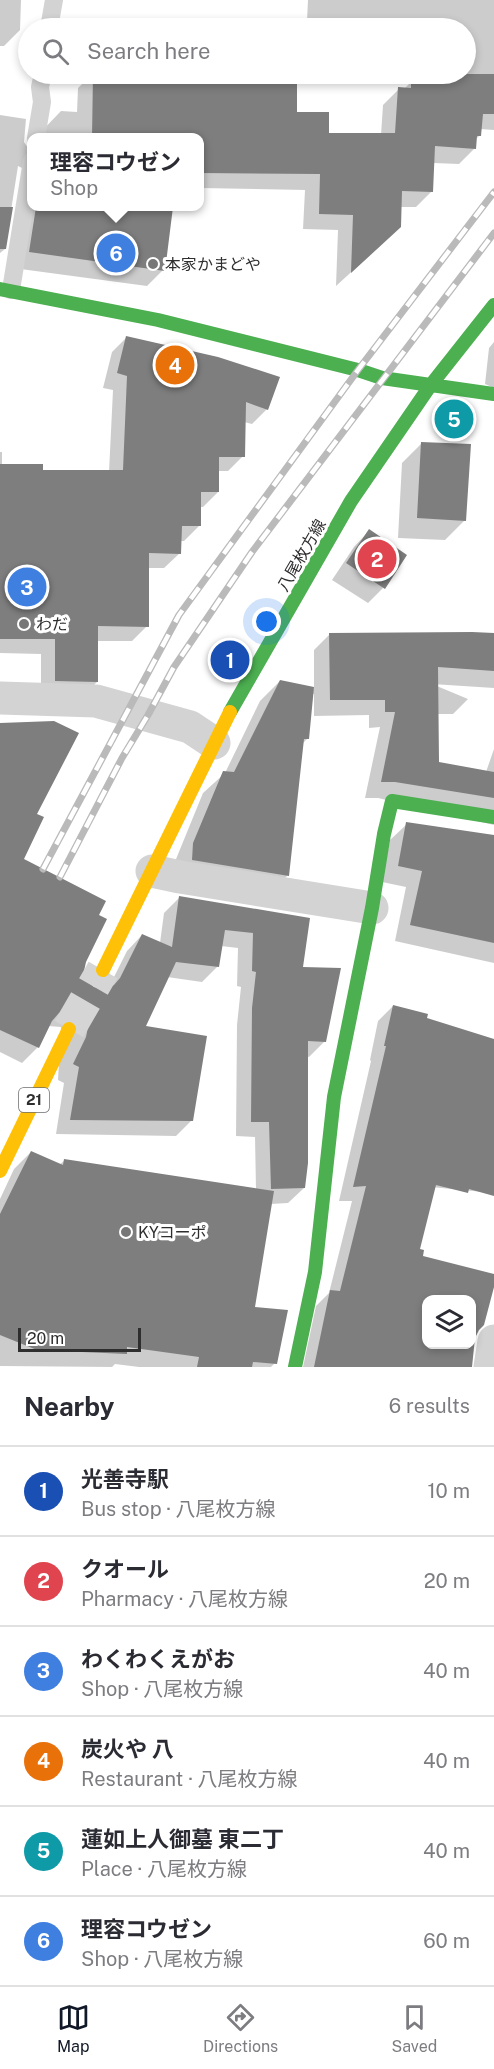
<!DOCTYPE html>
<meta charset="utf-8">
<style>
:root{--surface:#fff;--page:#f7f7f7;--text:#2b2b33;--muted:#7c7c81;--line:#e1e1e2;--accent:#111827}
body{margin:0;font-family:"Public Sans","Noto Sans JP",sans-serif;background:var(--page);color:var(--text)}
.controls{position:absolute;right:18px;bottom:18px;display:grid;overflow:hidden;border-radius:12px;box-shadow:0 3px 9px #0003}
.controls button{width:54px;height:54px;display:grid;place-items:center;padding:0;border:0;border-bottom:2px solid var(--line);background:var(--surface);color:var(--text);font:30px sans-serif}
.scale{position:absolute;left:18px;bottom:15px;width:123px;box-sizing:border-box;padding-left:6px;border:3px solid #2e2e2e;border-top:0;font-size:16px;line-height:21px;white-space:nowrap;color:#2e2e2e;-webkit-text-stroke:4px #fff;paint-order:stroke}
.you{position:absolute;left:267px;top:622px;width:21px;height:21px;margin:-15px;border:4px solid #fff;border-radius:50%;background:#1a73e8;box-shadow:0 0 0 9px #1a73e833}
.badge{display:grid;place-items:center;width:39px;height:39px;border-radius:50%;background:var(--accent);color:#fff;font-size:20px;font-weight:700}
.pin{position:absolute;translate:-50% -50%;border:3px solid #fff;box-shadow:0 2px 6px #0006}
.popup{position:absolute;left:27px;top:133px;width:177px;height:78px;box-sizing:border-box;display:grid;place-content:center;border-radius:12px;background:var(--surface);filter:drop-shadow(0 2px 4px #0005);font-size:20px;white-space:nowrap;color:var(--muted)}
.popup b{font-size:22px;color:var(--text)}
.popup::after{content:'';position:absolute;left:50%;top:100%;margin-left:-12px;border:12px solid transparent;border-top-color:var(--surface)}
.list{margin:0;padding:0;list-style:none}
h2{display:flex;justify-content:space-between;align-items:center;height:78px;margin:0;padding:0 24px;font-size:26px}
h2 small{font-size:20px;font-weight:400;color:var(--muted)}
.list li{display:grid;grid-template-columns:39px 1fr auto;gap:18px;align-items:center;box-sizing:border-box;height:90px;padding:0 24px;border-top:2px solid var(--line)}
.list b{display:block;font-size:22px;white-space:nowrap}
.list p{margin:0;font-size:20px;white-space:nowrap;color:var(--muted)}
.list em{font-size:20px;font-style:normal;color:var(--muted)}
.icon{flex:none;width:33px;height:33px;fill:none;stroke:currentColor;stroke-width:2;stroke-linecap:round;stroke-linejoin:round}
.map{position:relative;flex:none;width:494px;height:1367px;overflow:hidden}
.search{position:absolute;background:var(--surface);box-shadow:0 3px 9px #0003;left:18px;right:18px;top:18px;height:66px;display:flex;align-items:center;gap:15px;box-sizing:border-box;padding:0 21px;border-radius:33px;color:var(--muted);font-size:22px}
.sheet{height:618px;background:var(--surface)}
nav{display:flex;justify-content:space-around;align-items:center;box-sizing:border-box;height:84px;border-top:2px solid var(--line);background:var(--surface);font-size:16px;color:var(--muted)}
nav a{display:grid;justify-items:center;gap:3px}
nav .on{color:var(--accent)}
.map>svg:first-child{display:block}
</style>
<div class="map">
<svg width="494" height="1367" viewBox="0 0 494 1367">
<rect width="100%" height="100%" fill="#fff"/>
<!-- shadow -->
<path fill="#0003" fill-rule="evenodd" d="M0,0H21L20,30L4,46H0Z
M308,0H494V130L480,129V135L475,140V148L459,164L433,163L432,191L416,207H400L383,243L336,286L338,230L303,229L305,190L200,188V138H35L61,111L77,112L78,88L92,74H296L295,113L327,135H381L383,105L399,89H404L412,81L423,82L424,74H466V28H427V25L307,20Z
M0,115L26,119L24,142L28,148L32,150V206H172L163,270L147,286L13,268L24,169L18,166L5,249L0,253Z
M127,337L267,409L252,424L244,422L243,456L228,471H218V492L203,507H199V526L184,541H180V553L164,568H148L147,626L132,641H97V682L81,697L41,695V654L0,653V452H2V466L42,472H109L113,390L103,388L112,352Z
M494,342V388L485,384L489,348Z
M422,443L465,520L445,540L398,538L402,463Z
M369,531L383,588L368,603L332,580L354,547Z
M330,634L494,635V688L432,684L468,699L453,714H437V763L486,772L494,749V825L378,798H365L380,727L369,728V715L314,716V694H312L307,739L302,744L288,875L268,895L174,864L203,793L225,773L260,701L280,681L314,689V650Z
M0,725L35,814L22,860L97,916L83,971L86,981L94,988L108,989L127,951L142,935L160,943L164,913L180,897L308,919L302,968L325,1041L309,1057L306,1056L304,1188L288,1203L271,1204L253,1309L275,1363L271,1367H139L115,1364L112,1367L0,1366V1199L14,1169L31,1152L59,1165L64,1161L256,1190L255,1137L236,1136L237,1025L241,987L237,986L238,948L221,946L218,966L202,982L167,977L144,1027L192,1120L176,1136L56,1134L64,1083L58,1080L61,1027L48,1026L38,1047L22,1063L0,1052Z
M407,824L494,837V963L395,941L406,887L382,882L390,840Z
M393,1006L425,1019L494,1040V1193L410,1185L418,1250L421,1257L494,1275V1280L474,1338L470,1367H303L316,1306L329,1293L352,1201H339L371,1061L370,1060L378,1021ZM426,1300H472V1344H426Z"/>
<!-- building -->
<path fill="#7e7e7e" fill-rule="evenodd" d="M93,74H297V112H329V133H395L398,87L411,88V80L437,81L438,74H494V114H483L481,136H477L476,149L435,146L433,192L402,191L401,227L351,273L353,215L319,214L320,174L200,173V138H92Z
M0,207H13L6,249H0Z
M36,207H173L165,271L29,252Z
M126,336L218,357L280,377L268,410L246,402L245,457H219V492H201V526H182L181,554L149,553V627L98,626V682L55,681V639H0V464H43V470H123L127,376L117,373Z
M421,442L471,444L466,521L417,518Z
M369,529L407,555L385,589L346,563Z
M472,632L494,633V671L438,667L439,762L494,772V798L395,782H381L395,712H385V700H330L329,633Z
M280,680L314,687L309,739H304L289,876L192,860L193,843L223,771L234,772Z
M54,721L79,733L37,814L44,817L24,859L106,901L99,915L107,919L86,962L84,971L87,980L94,987L105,989L114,985L120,978L142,934L172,947L179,896L310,918L303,967L341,968L326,1042L308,1041V1163L305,1188L271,1189L269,1122H251L252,1008L256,972L252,971L253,933L225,930L219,967L176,962L146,1026L207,1036L193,1121L70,1120L79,1067L73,1064L86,1037L88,1027L84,1018L77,1012L67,1010L59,1013L52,1021L39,1048L0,1030V723Z
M406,822L494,835V943L410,925L422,871L398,866Z
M393,1005L428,1014L427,1018L494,1039V1196L469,1189L468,1193L436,1185L420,1249L424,1250L423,1256L494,1274V1287L484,1325L479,1330L475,1338L472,1367H314L330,1290L340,1291L366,1186L353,1187L386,1046H384ZM426,1299H471V1344H426Z
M31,1151L63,1165L64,1159L274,1191L255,1307L288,1310L277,1364L253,1362L252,1367H197L199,1357L127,1347V1354L37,1350L0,1335V1214Z"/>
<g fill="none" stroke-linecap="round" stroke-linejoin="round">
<!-- primary-tunnel -->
<path stroke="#d5d5d5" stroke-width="33" stroke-dasharray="33 16" stroke-linecap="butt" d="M69,1029L103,970"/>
<!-- lane -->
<path stroke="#d3d3d3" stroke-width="18" d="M49,28L54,0
M36,138L42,102L40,87L43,74
M11,290L32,161"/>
<!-- street -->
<path stroke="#d3d3d3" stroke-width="33" d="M0,698L96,701L190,727L214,743
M152,871L180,877L372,908
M490,1367L494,1341"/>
<!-- fast -->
<path stroke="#4caf50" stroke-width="14" d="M0,289L158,320L358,370L382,378L494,394
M230,712L351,501L430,386L494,305
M295,1367L315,1272L334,1097L372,908L384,834L392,801L494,817"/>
<!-- slow -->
<path stroke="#ffc107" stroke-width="14" d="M103,970L230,712
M0,1171L69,1029"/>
<defs>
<path id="rail" d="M43,869L179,615L358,370L494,192
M60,877L122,758L148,715L174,667L252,552L494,233"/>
</defs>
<!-- rail casing -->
<use href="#rail" stroke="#bababa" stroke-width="7"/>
<!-- rail -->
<use href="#rail" stroke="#fff" stroke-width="4.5" stroke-dasharray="14" stroke-linecap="butt"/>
</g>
<!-- markers -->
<g fill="#777" stroke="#fff" stroke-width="2">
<circle cx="153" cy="264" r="6"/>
<circle cx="24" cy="624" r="6"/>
<circle cx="126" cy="1232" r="6"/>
</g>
<g text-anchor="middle" stroke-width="6" stroke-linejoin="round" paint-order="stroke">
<!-- shield labels -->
<rect fill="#fff" stroke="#6d6d6d" stroke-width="1.5" x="19" y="1088" width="30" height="24" rx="4.5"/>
<g font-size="15" font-weight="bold" fill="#2e2e2e">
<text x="34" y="1105">21</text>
</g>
<!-- poi labels -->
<g font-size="16" fill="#2e2e2e" stroke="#fff" text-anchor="start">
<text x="165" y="270">本家かまどや</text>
<text x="36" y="630">わだ</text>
<text x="138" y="1238">KYコーポ</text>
</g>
<!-- street labels -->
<g font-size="16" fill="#2e2e2e" stroke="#fff">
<text transform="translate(301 555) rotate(-60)" y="6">八尾枚方線</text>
</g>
</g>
</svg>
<div class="controls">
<button><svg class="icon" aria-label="layers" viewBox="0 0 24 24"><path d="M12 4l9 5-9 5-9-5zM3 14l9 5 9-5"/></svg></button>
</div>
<div class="scale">20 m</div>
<div class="you"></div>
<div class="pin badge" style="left:230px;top:660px;background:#1a4fb4">1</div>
<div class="pin badge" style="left:377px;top:559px;background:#e0444e">2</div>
<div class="pin badge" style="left:27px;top:587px;background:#3f7fe0">3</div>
<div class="pin badge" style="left:175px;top:365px;background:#e8710a">4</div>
<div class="pin badge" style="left:454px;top:419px;background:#0f9aa8">5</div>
<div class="pin badge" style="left:116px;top:253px;background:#3f7fe0">6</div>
<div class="popup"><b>理容コウゼン</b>Shop</div>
<div class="search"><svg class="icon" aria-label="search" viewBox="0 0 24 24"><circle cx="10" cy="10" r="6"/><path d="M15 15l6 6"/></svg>Search here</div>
</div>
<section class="sheet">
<h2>Nearby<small>6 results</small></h2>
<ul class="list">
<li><span class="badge" style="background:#1a4fb4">1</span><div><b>光善寺駅</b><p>Bus stop · 八尾枚方線</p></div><em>10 m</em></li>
<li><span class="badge" style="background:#e0444e">2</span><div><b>クオール</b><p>Pharmacy · 八尾枚方線</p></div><em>20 m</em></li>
<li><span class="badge" style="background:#3f7fe0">3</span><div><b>わくわくえがお</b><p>Shop · 八尾枚方線</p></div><em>40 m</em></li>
<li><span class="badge" style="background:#e8710a">4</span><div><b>炭火や 八</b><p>Restaurant · 八尾枚方線</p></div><em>40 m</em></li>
<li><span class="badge" style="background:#0f9aa8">5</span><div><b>蓮如上人御墓 東二丁</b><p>Place · 八尾枚方線</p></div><em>40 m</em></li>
<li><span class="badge" style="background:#3f7fe0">6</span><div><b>理容コウゼン</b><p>Shop · 八尾枚方線</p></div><em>60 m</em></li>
</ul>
</section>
<nav>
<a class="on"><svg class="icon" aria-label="map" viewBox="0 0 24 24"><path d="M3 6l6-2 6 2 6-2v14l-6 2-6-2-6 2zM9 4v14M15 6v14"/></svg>Map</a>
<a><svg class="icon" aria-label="directions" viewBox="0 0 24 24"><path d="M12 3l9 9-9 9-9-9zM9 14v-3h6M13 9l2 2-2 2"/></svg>Directions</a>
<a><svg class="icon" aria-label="saved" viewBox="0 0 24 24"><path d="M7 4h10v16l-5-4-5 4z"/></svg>Saved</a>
</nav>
